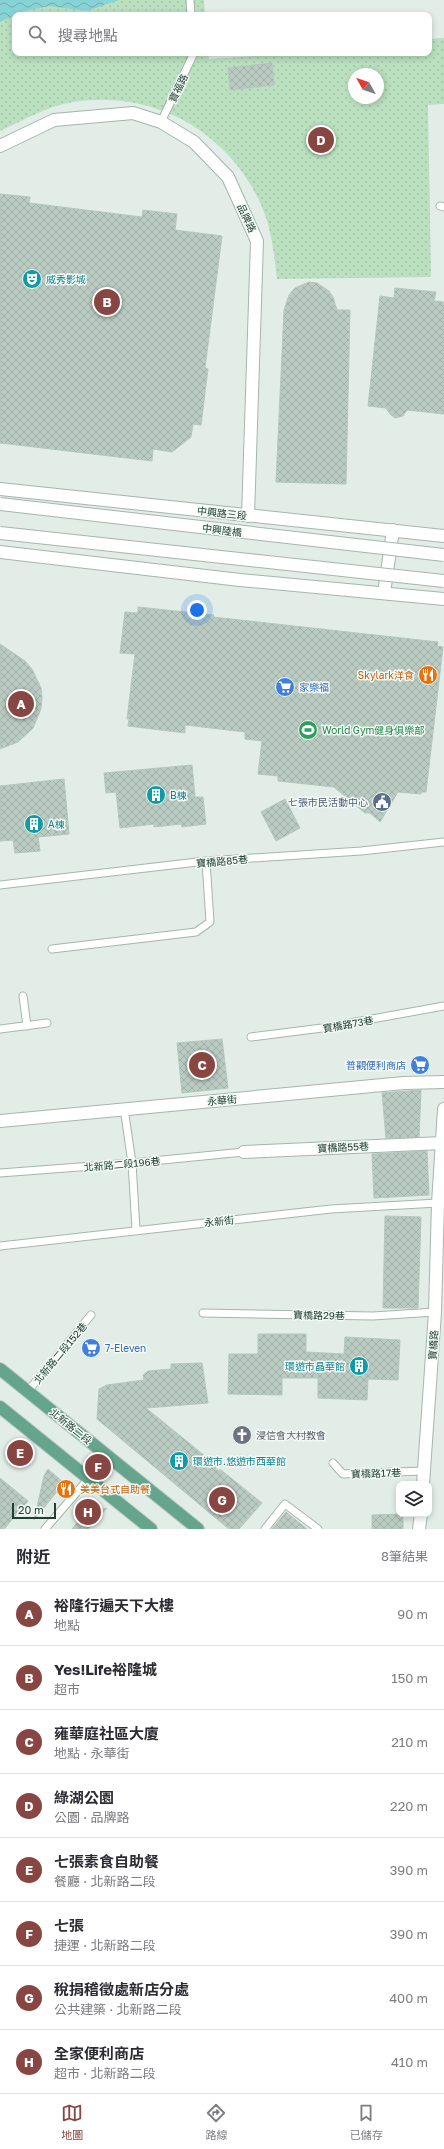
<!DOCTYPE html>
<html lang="zh-TW">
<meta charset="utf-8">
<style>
:root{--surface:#fff;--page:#f2f2f3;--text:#2b2b33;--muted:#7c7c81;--line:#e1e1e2;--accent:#884642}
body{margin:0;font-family:"Golos Text","Noto Sans TC",sans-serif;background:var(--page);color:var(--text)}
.controls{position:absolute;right:12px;bottom:12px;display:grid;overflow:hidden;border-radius:8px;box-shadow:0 2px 6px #0003}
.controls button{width:36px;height:36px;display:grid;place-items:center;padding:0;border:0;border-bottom:1px solid var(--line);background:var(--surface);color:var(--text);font:20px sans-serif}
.compass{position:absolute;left:348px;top:68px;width:36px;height:36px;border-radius:50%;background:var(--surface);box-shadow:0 2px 6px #0003;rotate:310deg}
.scale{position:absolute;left:12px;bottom:10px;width:44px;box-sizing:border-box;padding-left:4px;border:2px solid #214033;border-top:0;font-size:11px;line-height:14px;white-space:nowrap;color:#214033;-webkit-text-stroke:3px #f3f9f5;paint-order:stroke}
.you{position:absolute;left:197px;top:610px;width:14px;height:14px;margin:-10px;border:3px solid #fff;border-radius:50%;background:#1a73e8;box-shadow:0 0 0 6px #1a73e833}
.badge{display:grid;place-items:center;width:26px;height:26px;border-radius:50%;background:var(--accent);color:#fff;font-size:13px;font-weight:700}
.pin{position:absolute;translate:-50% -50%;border:2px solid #fff;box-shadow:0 1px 4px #0006}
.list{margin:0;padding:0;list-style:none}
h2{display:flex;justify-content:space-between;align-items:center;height:52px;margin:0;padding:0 16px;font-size:17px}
h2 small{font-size:13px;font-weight:400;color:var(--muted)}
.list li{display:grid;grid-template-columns:26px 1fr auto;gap:12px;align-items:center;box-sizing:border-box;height:64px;padding:0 16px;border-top:1px solid var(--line)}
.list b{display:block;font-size:15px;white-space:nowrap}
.list p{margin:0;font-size:13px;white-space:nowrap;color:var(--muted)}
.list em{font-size:13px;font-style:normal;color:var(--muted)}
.icon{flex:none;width:22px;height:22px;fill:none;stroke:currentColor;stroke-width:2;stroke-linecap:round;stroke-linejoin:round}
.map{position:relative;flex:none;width:444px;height:1529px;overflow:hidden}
.search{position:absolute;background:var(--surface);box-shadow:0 2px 6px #0003;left:12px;right:12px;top:12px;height:44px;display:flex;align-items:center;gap:10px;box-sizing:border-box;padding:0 14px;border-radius:8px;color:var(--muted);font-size:15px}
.sheet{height:564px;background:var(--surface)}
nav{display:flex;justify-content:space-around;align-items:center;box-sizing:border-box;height:56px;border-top:1px solid var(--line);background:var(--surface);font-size:11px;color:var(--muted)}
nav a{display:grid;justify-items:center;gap:2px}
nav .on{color:var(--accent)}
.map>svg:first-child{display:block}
</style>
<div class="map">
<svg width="444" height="1529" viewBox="0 0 444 1529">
<defs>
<pattern id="park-dots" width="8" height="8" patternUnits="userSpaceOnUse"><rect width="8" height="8" fill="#bae0bf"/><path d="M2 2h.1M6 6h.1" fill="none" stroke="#a0c1a5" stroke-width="1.8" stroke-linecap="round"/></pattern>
<pattern id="water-waves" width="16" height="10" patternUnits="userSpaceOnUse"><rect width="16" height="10" fill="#87d3d5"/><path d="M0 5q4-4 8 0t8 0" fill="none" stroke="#6eadad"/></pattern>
<pattern id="building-cross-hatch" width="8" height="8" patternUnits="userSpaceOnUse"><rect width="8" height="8" fill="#bacbc2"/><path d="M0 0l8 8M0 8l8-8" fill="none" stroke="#a0afa7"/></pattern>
</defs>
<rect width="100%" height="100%" fill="#e2ede7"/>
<!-- park -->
<path fill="url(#park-dots)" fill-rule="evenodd" d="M0,0H204L205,15H15V53H208L209,59L302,53H429V39L444,38V104L428,105L431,277L277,279C274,255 272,230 262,207C230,132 154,89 73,102C47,106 24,120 0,131ZM354,74H378V98H354Z"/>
<!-- water -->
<path fill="url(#water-waves)" d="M0,0H119L87,11L49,6L21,12L0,22Z"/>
<!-- building -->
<path fill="url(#building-cross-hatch)" stroke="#b4c7bd" d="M272,63L274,85L230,90L228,68Z
M0,194L30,197L29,203L142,217L143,210L177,214L175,230L222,236L205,368L208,369L201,425L193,424L191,437L172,452L153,449L152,461L0,443Z
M309,282L317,283L329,291L333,297L337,310H350L346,484L276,482L284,310L289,295L295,288Z
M395,288L436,292L434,301L444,302V414L407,410L403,416L395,418L390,414L386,408L368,406L380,296L394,298Z
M138,607L214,615L213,617L438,642L437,646L443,647L426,792H421V794L398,792L380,822L370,813H365L334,787L278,781V776L258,774L262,741L245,739V732L185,725V733L128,726L129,719H127L135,654L120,653L125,612L138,613Z
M0,644L25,661L32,669L41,688L42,698L41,709L33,728L18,742L0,749Z
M192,765L195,797H203L206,824L182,827L181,824L154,827V824L120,828L116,792L106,793L104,773Z
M64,779L69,834L38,837L40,851L15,853L13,840L0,841V786Z
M285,799L300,828L276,841L261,812Z
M222,1039L228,1088L182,1093L177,1043Z
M421,1090L419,1137L386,1138L382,1093Z
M427,1151L429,1195L374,1198L372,1154Z
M385,1216L421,1217L418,1308H383Z
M258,1334H306V1352L344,1354L345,1337L400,1340L398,1380L368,1379L367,1400L318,1398V1378H282V1395L228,1394L229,1354H258Z
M202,1363L208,1403L146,1408L216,1465V1470H221L262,1503L239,1529H229L97,1419L99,1389L107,1385L144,1380L143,1375L148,1371L171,1369V1364Z
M48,1469L64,1483L34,1520L44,1476Z
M0,1478L28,1501L4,1529H0Z
M107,1508L88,1529H72L84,1514Z
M286,1512L307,1529H272Z
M403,1514V1529H372V1515Z"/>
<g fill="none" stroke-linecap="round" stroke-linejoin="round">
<defs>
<path id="service" d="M190,0L191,15
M161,122L194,53
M440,206L444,207
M0,885L206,861L361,851L444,842
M52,949L196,932L210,922L206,861
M23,996L27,1026
M0,1029L47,1023
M251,1037L322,1028L444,1006
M124,1108L132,1163L136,1229
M0,1173L132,1163L244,1152
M0,1246L331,1209L438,1203
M203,1313L373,1316L435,1312
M28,1391L91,1315
M333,1463L343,1474L423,1471
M45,1529L89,1478
M265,1529L285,1504L318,1529"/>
<path id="minor" d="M0,146L54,120L133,113L161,122L194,142L228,177L257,241L248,516
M0,1121L404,1083L444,1082
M244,1152L442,1143"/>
<path id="tertiary" d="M0,489L444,536
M0,552L240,580L444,599
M384,593L393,530
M423,1484L435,1312L438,1203L444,1109
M419,1529L421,1514"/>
<path id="primary" d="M0,1369L198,1529
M0,1407L151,1529"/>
</defs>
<!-- service casing -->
<use href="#service" stroke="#a4b6ad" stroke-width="9"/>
<!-- minor casing -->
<use href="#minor" stroke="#a4b6ad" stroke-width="14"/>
<!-- tertiary casing -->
<use href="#tertiary" stroke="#a4b6ad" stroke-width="14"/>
<!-- primary casing -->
<use href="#primary" stroke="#c1cac6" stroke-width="14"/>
<!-- service -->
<use href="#service" stroke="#fff" stroke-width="7"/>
<!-- minor -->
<use href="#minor" stroke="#fff" stroke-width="12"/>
<!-- tertiary -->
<use href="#tertiary" stroke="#fff" stroke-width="12"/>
<!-- primary -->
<use href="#primary" stroke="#64a58c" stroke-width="12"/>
<defs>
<path id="tertiary-bridge" d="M0,504L444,555
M0,533L444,581"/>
</defs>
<!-- tertiary-bridge casing -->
<use href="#tertiary-bridge" stroke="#a4b6ad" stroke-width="14" stroke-linecap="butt"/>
<!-- tertiary-bridge -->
<use href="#tertiary-bridge" stroke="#fff" stroke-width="12"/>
</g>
<!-- icons -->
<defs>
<symbol id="theatre-disc" viewBox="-11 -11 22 22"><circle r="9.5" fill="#0f9aa8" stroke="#f3f9f5"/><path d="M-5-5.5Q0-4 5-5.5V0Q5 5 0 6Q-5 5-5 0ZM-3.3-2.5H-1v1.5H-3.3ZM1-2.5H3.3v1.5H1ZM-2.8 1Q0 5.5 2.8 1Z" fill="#fff"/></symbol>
<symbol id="restaurant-disc" viewBox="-11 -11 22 22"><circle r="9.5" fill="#e8710a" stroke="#f3f9f5"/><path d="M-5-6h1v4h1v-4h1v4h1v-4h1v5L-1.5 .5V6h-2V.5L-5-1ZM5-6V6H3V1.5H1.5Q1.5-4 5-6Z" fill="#fff"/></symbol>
<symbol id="supermarket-disc" viewBox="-11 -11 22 22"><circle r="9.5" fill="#3f7fe0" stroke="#f3f9f5"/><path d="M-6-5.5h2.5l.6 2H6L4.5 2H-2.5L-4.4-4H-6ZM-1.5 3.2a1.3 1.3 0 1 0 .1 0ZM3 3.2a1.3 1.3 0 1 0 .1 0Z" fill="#fff"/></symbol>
<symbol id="stadium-disc" viewBox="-11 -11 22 22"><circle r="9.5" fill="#2e9e5b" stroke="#f3f9f5"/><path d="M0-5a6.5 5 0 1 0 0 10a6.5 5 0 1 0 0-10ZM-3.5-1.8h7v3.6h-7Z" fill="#fff"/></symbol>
<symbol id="building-disc" viewBox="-11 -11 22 22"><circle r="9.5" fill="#0f9aa8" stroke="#f3f9f5"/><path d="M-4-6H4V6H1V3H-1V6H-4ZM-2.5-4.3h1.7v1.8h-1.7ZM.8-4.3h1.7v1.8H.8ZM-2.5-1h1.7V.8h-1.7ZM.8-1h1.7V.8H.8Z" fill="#fff"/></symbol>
<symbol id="civic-disc" viewBox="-11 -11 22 22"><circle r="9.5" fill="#5c6f8a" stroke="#f3f9f5"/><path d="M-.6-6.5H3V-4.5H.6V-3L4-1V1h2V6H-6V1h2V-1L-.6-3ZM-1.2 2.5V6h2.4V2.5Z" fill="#fff"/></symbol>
<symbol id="church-disc" viewBox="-11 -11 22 22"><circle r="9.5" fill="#6b7280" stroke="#f3f9f5"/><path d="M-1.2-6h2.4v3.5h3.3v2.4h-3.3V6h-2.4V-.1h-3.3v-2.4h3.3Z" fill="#fff"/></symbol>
</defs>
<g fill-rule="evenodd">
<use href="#theatre-disc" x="21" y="268" width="22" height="22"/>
<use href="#restaurant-disc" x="417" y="664" width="22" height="22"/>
<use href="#supermarket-disc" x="274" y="676" width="22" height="22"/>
<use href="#stadium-disc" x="297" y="719" width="22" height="22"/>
<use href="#building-disc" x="145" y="784" width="22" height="22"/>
<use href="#civic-disc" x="371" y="791" width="22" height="22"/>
<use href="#building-disc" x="23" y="813" width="22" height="22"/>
<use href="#supermarket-disc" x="409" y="1054" width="22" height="22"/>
<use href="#supermarket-disc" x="80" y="1337" width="22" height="22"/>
<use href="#building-disc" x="348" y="1355" width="22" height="22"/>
<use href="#church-disc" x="231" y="1424" width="22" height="22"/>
<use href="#building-disc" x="168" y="1450" width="22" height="22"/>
<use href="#restaurant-disc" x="55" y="1478" width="22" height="22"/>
</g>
<g text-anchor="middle" stroke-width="3" stroke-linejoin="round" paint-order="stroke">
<!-- street labels -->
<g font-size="10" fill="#214033" stroke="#f3f9f5">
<text transform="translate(178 88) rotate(-64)" y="4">寶福路</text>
<text transform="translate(247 218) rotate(65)" y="4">品牌路</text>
<text transform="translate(222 513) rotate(6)" y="4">中興路三段</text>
<text transform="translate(222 530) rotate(7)" y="4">中興陸橋</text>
<text transform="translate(222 861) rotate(-5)" y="4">寶橋路85巷</text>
<text transform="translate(348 1024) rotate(-10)" y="4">寶橋路73巷</text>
<text transform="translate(222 1100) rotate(-5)" y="4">永華街</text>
<text transform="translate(343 1147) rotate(-3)" y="4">寶橋路55巷</text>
<text transform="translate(122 1164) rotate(-5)" y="4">北新路二段196巷</text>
<text transform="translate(219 1221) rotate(-6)" y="4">永新街</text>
<text transform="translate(319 1315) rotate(1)" y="4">寶橋路29巷</text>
<text transform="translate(433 1345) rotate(-86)" y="4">寶橋路</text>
<text transform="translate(60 1353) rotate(-50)" y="4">北新路二段152巷</text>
<text transform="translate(71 1426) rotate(39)" y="4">北新路二段</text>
<text transform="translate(376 1473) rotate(-2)" y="4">寶橋路17巷</text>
</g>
<!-- culture labels -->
<g font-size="10" fill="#0d838f" stroke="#f3f9f5" text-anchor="start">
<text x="46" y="283">威秀影城</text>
<text x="170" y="799">B棟</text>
<text x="48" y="828">A棟</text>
<text x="345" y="1370" text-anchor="end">環遊市晶華館</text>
<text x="193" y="1465">環遊市.悠遊市西華館</text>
</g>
<!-- food labels -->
<g font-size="10" fill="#c56008" stroke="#f3f9f5" text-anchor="end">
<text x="414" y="679">Skylark洋食</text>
<text x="80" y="1493" text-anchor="start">美美台式自助餐</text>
</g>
<!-- shop labels -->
<g font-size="10" fill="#366cbe" stroke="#f3f9f5" text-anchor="start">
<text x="299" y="691">家樂福</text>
<text x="406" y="1069" text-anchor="end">普觀便利商店</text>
<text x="105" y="1352">7-Eleven</text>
</g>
<!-- leisure labels -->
<g font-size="10" fill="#27864d" stroke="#f3f9f5" text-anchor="start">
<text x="322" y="734">World Gym健身俱樂部</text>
</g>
<!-- service labels -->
<g font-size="10" fill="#4e5e75" stroke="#f3f9f5" text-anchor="end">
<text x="368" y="806">七張市民活動中心</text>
</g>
<!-- worship labels -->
<g font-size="10" fill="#5b616d" stroke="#f3f9f5" text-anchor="start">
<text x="256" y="1439">浸信會大村教會</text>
</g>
</g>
</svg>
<div class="controls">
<button><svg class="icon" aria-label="layers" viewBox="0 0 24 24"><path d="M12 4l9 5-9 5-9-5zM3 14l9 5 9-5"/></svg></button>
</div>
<svg class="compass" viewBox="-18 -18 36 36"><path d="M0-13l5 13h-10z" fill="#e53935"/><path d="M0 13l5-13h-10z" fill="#7c7c81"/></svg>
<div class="scale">20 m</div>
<div class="you"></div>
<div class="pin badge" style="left:21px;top:704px">A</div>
<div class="pin badge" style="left:107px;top:302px">B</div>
<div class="pin badge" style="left:202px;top:1065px">C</div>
<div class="pin badge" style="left:321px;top:140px">D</div>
<div class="pin badge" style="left:20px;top:1453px">E</div>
<div class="pin badge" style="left:98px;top:1467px">F</div>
<div class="pin badge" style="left:222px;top:1500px">G</div>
<div class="pin badge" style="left:88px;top:1512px">H</div>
<div class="search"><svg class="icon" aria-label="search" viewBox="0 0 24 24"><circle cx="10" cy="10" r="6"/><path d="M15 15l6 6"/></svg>搜尋地點</div>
</div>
<section class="sheet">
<h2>附近<small>8筆結果</small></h2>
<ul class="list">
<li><span class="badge">A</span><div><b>裕隆行遍天下大樓</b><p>地點</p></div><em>90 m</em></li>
<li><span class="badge">B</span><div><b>Yes!Life裕隆城</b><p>超市</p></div><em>150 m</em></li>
<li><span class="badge">C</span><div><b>雍華庭社區大廈</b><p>地點 · 永華街</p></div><em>210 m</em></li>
<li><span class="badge">D</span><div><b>綠湖公園</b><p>公園 · 品牌路</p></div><em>220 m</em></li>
<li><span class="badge">E</span><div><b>七張素食自助餐</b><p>餐廳 · 北新路二段</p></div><em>390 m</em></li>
<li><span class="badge">F</span><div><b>七張</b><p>捷運 · 北新路二段</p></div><em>390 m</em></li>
<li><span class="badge">G</span><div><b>稅捐稽徵處新店分處</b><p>公共建築 · 北新路二段</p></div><em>400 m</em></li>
<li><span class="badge">H</span><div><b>全家便利商店</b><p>超市 · 北新路二段</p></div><em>410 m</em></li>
</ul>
</section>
<nav>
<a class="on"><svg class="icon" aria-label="map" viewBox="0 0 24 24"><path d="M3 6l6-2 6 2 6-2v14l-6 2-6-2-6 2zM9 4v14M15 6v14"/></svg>地圖</a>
<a><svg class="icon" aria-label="directions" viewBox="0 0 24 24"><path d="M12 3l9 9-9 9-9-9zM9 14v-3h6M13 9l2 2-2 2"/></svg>路線</a>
<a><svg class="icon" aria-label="saved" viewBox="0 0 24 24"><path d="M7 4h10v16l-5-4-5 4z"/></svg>已儲存</a>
</nav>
